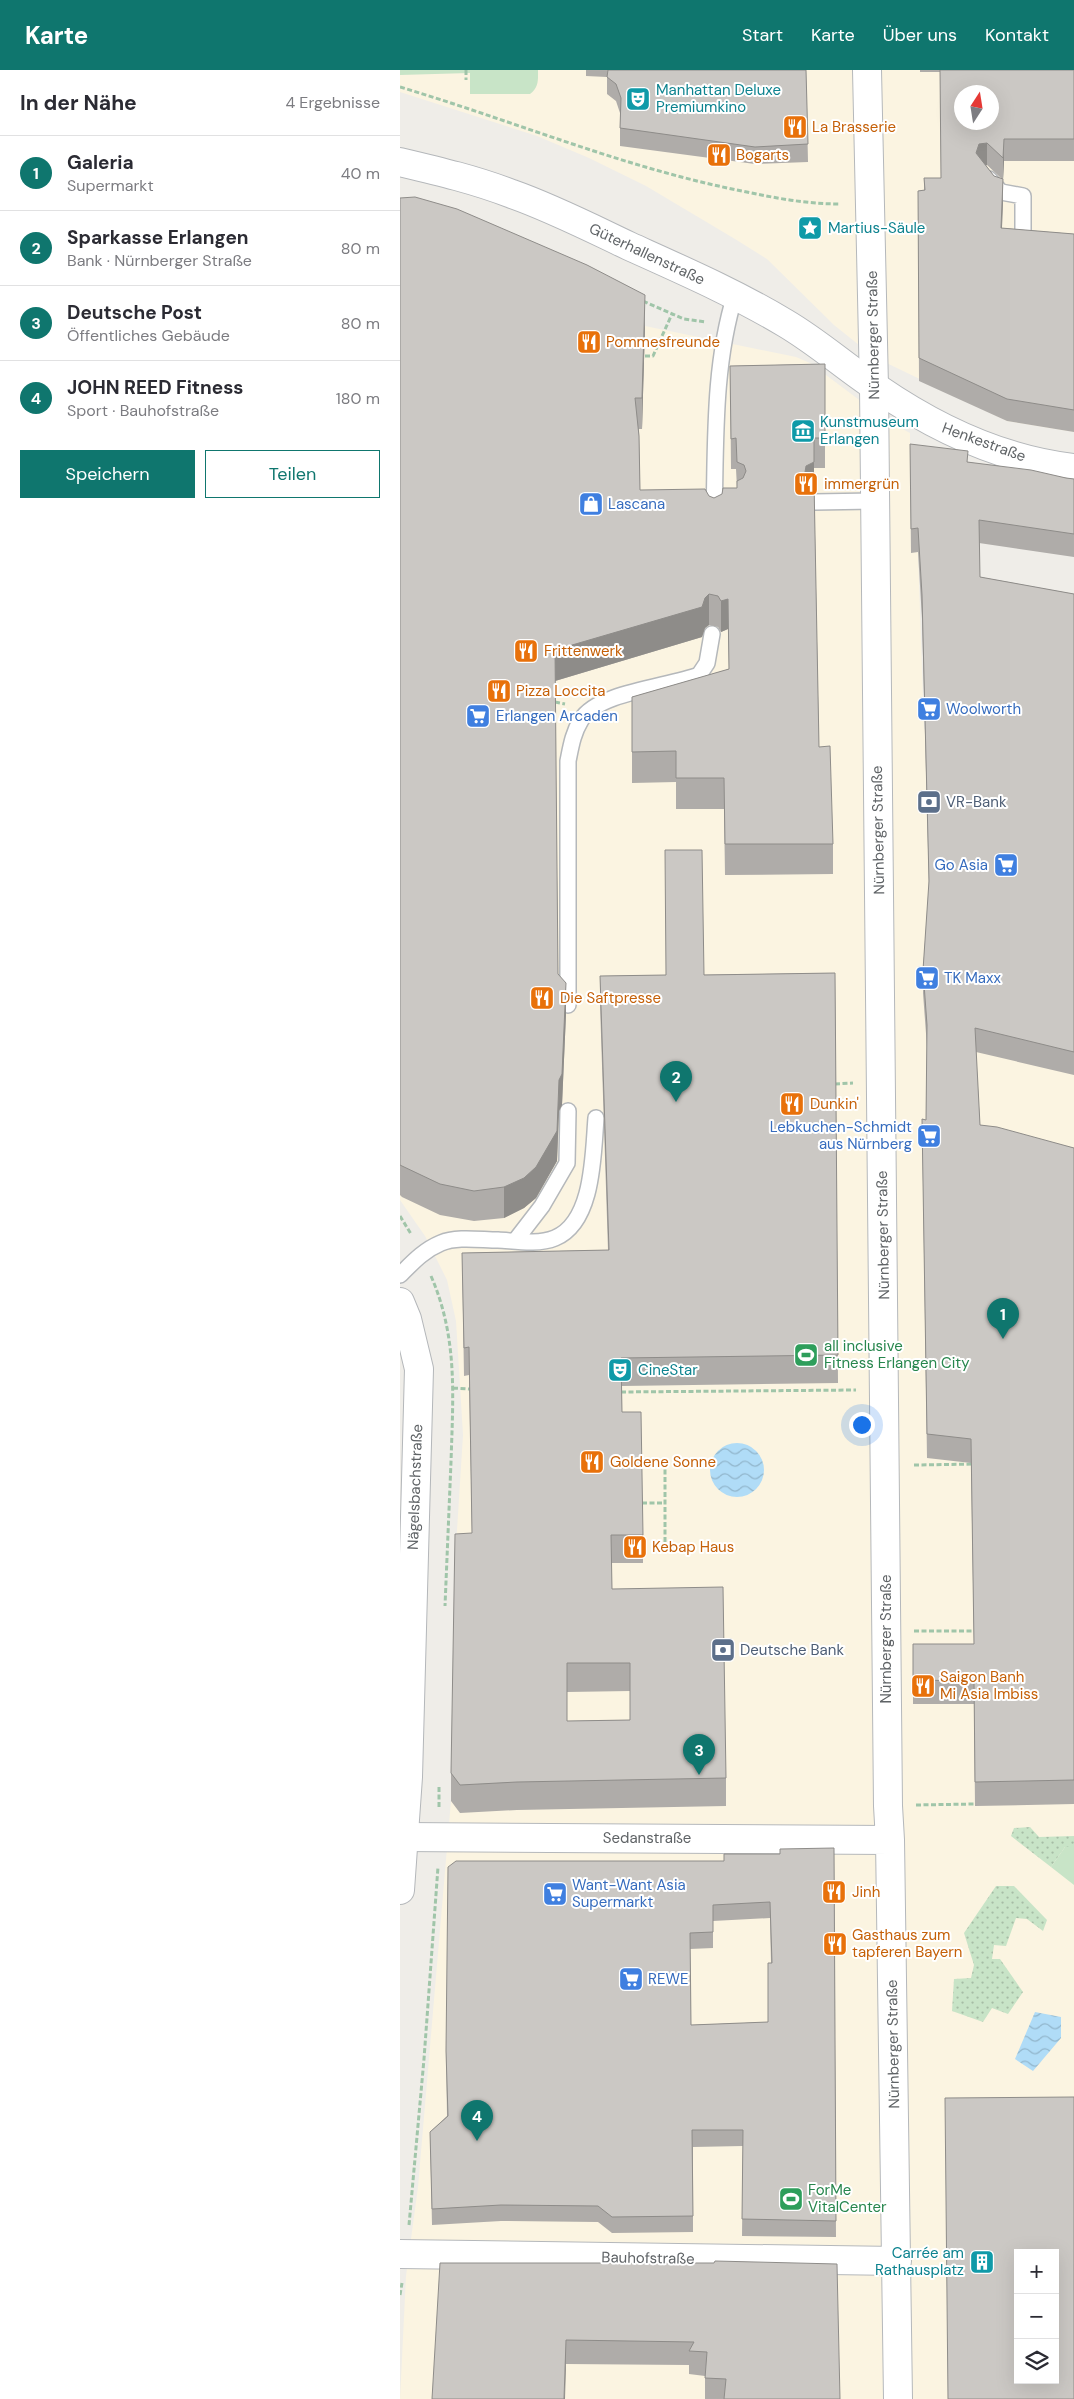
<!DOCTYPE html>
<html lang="de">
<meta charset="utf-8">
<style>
:root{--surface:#fff;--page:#f7f7f7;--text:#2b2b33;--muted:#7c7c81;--line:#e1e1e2;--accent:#0f766e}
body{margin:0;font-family:"DM Sans",sans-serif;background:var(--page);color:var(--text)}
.controls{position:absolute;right:15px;bottom:15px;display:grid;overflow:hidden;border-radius:0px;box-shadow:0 5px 20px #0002}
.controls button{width:45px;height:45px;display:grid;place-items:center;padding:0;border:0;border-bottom:1px solid var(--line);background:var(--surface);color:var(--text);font:25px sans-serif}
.compass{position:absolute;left:554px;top:15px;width:45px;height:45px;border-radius:50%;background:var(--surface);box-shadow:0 5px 20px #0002;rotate:12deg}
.you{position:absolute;left:461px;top:1354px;width:18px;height:18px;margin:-12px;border:4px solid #fff;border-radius:50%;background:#1a73e8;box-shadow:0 0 0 8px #1a73e833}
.badge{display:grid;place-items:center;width:32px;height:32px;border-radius:50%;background:var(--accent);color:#fff;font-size:16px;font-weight:700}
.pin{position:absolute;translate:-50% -41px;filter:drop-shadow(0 1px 2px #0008)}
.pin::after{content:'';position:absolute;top:26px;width:18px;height:15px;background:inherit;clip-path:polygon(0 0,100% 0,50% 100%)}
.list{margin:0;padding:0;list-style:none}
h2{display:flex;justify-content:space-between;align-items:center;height:65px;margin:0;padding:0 20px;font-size:21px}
h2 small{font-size:16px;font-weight:400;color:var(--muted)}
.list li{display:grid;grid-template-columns:32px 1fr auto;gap:15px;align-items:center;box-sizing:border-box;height:75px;padding:0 20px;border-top:1px solid var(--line)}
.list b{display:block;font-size:19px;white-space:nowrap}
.list p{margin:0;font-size:16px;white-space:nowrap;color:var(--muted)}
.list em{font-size:16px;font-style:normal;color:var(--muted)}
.actions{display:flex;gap:10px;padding:15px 20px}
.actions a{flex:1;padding:11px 0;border:1px solid var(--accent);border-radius:0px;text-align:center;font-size:18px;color:var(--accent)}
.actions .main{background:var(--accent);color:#fff}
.icon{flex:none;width:28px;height:28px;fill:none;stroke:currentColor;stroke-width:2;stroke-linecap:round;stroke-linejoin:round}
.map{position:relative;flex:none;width:674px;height:2329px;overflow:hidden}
header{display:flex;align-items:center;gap:30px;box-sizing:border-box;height:70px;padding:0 25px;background:var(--accent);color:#fff}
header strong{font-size:24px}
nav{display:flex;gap:28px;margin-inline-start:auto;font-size:18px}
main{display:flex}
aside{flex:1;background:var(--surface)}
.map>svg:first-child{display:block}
</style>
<header>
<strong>Karte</strong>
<nav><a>Start</a><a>Karte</a><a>Über uns</a><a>Kontakt</a></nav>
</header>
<main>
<aside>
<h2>In der Nähe<small>4 Ergebnisse</small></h2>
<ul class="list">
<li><span class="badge">1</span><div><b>Galeria</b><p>Supermarkt</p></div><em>40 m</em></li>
<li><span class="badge">2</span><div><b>Sparkasse Erlangen</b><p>Bank · Nürnberger Straße</p></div><em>80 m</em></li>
<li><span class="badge">3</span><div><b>Deutsche Post</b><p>Öffentliches Gebäude</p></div><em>80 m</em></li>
<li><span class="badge">4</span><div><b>JOHN REED Fitness</b><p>Sport · Bauhofstraße</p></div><em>180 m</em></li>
</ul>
<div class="actions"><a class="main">Speichern</a><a>Teilen</a></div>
</aside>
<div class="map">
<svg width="674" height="2329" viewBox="0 0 674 2329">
<defs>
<pattern id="grass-dots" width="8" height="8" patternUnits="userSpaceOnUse" patternTransform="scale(1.25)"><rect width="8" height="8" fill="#c8e4c7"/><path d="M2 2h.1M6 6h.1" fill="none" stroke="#a6bca5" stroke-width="1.8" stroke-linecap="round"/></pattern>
<pattern id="water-waves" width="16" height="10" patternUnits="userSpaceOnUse" patternTransform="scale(1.25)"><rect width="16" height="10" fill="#b0dcf7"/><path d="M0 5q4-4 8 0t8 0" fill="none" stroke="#92b6cc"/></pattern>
</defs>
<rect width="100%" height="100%" fill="#efede8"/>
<!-- commercial -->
<path fill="#fbf4e1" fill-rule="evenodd" d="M0,0H674V362L607,351L474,287L434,255L367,189L335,169L246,116L189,88L137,66L0,22ZM562,22H592V52H562Z
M0,159L187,225L245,256L396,287L410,293L486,350L510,363L511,482H518L524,659L594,676L674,690V2329H0L6,2206L18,2117L51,1731L55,1492L63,1365L56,1251L47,1210L25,1166L0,1130ZM618,2183H655V2310H618Z"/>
<!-- grass -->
<path fill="url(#grass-dots)" d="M630,1757L639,1767L674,1766V1777H665L651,1797L611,1766L614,1758Z
M596,1816H614L647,1850L643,1861L627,1849L616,1848L606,1876L594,1875L592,1889H600L623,1922L608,1944L592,1938L583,1952L552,1941L554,1909L571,1908L574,1895L564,1863Z"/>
<!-- park -->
<path fill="#c8e4c7" d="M0,0H138C138,10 139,17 130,24H70V3L0,5Z
M665,1777H674V1815L651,1797Z"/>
<!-- water -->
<path fill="url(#water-waves)" d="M310 1400a27 27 0 1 1 54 0a27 27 0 1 1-54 0Z
M635,1942L661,1947V1968L633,2001L615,1989Z"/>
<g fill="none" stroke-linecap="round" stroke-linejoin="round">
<defs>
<path id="lane" d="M589,109L601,122L623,126V173
M414,432L474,431
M314,447C316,373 313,296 335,225
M168,935V691C171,676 173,663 181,650C198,622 268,617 299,605L307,593L312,564
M115,1171L142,1136L167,1093L168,1041
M0,1205C13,1192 24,1180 41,1173C57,1166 81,1170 98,1170C116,1171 138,1175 155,1168C194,1152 193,1083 196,1048"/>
<path id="street" d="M467,0L474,317L488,1736L490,1770L498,2329
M4,1767L490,1770
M0,2184L497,2191"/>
<path id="secondary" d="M0,92C38,101 76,110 112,124C152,138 191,158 229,176C282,200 335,223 385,253C419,273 445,297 477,318C535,358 603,390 674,398
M0,1232L7,1249L19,1299L8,1707L0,1820"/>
</defs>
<!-- lane casing -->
<use href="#lane" stroke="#b5b8bb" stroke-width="18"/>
<!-- street casing -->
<use href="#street" stroke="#b5b8bb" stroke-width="30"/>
<!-- secondary casing -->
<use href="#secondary" stroke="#b4b7ba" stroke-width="30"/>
<!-- path -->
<path stroke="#a0c5a9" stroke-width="3" stroke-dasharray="5 2.5" stroke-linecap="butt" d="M66,0V10
M0,17C114,51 225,98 342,121C375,128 406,134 440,134
M243,231L284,249L306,252
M245,286H253L272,244
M155,632L165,634
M435,1014L453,1013
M0,1146L11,1164
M31,1206C58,1268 53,1326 51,1392C49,1440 47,1488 45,1536
M53,1318L70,1319
M221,1322L456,1320
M265,1392V1472
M514,1395L575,1394
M242,1433H265
M514,1561H574
M39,1717V1739
M516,1735L575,1734
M9,2155L24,1989L38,1797
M0,2225L2,2213"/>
<!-- lane -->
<use href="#lane" stroke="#fff" stroke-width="15"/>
<!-- street -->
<use href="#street" stroke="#fff" stroke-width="28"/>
<!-- secondary -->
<use href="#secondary" stroke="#fff" stroke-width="28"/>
</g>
<!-- wall -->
<path fill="#afaca9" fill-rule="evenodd" d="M186,0H406L408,92L355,94L220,76V43L216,31L207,24V7L186,6Z
M520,0H674V91H604L603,110L602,158L674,164V362L607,351L519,311L518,121L524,120V108H541L540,2H520ZM586,95H587L602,109L594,106Z
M0,128L245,256L242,359H239L240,420L309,426L314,428L337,418L336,399H331L330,296L425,294V398H414V411L419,677L433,774V804L325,805L324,739H276V712L232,713V627L329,599L328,559L321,562L318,557L309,555L305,558L302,567L155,611L158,904L166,944L162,1035L159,1041L157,1091L136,1128L124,1138L104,1148L74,1151L40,1145L2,1127L0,1125Z
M510,374L568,392L674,409V487L579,473L580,507L674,524V1005L576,982L580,1055L674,1078V1734L575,1736L574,1634H513V1574H574L571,1393L527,1388L522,1049L526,1050L527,977L523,923V900L529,818L522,549L518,482L511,483Z
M435,903L438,1313L222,1316V1342L243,1465V1493H211L212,1519L326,1708V1736L117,1740L60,1743L51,1731V1703L72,1463L69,1305L64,1306L62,1183L208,1180L200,934V906ZM230,1621V1650L167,1651V1622Z
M434,1778L436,2167L342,2166L343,2076L293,2077V2162L212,2163L198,2152L101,2151L32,2155L30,2062L47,2046L46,1981L324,1791ZM370,1848L371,1893L368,1952L291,1955L290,1879L313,1878V1851Z
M314,2193L440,2329H305V2306L289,2304V2295L166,2294L32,2329Z"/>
<!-- shaded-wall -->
<path fill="#8e8c89" d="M604,69V91L603,110V88Z
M587,73V95L579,97L576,83L579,74Z
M603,109V132L601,181V158Z
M245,225V256L242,359V328Z
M414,392V423L405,402L406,396Z
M309,524V555L305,558L302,567L155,611V580L305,528Z
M328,529V559L321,562V531Z
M166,913V944L162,1035L159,1041L157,1091L136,1128L124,1138L104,1148V1117L159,1010Z
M166,2270V2294L165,2329H164Z"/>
<!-- building -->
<path fill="#cbc8c4" stroke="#8e8c89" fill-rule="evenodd" d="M208,0H406L408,74L355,77L220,58L221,28L216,14L207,7Z
M540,0H674V69H604L603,88L587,73L579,74L576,83L594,106L603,109L601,158L674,164V340L607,329L519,288L518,121L525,120L524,108H541ZM562,22H592V52H562Z
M15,127L57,139L187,195L245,225L242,328H235L239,366L240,420L305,419L309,426L314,428L322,424L323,418H337V411L343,408L346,401L344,395L337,392L336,368L331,369L330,296L425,294V368H414V392L406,396L405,402L409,409L414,411L419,677L430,676L433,774H325L324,708H276V681L232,682V627L329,599L328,529L321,531L318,526L309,524L305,528L302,537L155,580L158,904L166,913L162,1004L159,1010L157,1061L136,1097L124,1108L104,1117L74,1121L40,1114L2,1096L0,1095V128Z
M510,374L568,381L567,392L631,400L666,408L674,409V464L579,450L580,507L674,524V982L575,958L580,1055L597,1057L674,1078V1710L575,1712L574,1611L513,1610V1574H574L571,1369L527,1364L522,1049L526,1050L527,955L523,900L529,811L522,525L518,458L511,459Z
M265,780H302L304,905L435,903L438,1285L221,1288L222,1342H241L243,1465H211L212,1519L323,1517L326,1708L117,1712L60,1715L51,1703L55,1464L72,1463L69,1277L64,1278L62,1183L209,1180L200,906L266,905ZM167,1593H230V1650L167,1651Z
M434,1778L436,2151L342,2149L343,2060H292L293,2146L212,2147L198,2136L101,2135L32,2139L30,2062L48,2046L46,1981L48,1797L56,1791H324V1784H380V1779ZM370,1832L372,1893H368V1952L291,1955L290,1863L313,1862V1835Z
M674,2027V2329H548L545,2028ZM618,2183H655V2310H618Z
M315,2191L437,2194L440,2329H324L326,2309L305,2308L307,2282L289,2281L294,2272L166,2270L164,2329H32L40,2193H314Z"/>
<!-- icons -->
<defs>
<symbol id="theatre-square" viewBox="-11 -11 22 22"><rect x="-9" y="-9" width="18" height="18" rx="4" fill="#0f9aa8" stroke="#fff"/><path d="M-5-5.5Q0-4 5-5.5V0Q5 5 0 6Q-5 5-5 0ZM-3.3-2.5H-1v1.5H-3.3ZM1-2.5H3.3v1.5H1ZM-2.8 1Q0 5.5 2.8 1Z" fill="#fff"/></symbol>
<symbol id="restaurant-square" viewBox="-11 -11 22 22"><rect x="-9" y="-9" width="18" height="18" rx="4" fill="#e8710a" stroke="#fff"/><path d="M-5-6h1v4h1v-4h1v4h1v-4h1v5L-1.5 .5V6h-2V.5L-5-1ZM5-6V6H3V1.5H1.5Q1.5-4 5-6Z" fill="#fff"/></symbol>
<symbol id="sight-square" viewBox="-11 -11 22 22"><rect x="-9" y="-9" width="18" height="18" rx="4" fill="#0f9aa8" stroke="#fff"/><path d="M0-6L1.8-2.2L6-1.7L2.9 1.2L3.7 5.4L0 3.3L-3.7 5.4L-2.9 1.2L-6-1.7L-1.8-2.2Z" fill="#fff"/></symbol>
<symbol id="museum-square" viewBox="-11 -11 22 22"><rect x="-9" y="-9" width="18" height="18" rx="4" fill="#0f9aa8" stroke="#fff"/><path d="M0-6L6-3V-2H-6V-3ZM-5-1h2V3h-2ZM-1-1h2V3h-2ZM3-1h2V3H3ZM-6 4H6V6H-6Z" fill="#fff"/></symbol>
<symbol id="shop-square" viewBox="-11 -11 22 22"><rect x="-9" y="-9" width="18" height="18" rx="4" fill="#3f7fe0" stroke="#fff"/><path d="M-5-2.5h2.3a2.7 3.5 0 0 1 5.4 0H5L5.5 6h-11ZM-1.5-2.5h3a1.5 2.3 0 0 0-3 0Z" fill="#fff"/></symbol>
<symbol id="supermarket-square" viewBox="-11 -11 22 22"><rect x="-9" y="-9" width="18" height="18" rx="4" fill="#3f7fe0" stroke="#fff"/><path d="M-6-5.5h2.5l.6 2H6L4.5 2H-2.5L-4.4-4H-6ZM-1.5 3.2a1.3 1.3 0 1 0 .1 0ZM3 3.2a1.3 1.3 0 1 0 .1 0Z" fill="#fff"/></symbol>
<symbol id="bank-square" viewBox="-11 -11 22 22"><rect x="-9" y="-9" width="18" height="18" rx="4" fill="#5c6f8a" stroke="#fff"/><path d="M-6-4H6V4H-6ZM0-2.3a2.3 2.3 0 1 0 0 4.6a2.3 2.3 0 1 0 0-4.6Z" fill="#fff"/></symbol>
<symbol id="stadium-square" viewBox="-11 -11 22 22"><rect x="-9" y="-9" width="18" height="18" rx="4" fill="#2e9e5b" stroke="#fff"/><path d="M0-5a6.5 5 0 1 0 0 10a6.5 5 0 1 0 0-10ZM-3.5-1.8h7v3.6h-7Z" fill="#fff"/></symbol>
<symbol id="building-square" viewBox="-11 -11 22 22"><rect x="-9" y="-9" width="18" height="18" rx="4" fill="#0f9aa8" stroke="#fff"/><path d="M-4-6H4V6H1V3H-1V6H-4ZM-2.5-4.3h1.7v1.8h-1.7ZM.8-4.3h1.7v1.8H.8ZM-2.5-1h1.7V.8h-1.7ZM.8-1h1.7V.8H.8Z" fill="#fff"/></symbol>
</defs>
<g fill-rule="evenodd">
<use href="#theatre-square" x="224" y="15" width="28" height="28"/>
<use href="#restaurant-square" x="381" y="43" width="28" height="28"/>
<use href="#restaurant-square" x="305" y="71" width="28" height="28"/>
<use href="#sight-square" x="396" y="144" width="28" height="28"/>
<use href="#restaurant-square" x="175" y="258" width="28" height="28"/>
<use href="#museum-square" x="389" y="347" width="28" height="28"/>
<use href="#restaurant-square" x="392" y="400" width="28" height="28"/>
<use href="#shop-square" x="177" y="420" width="28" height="28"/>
<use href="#restaurant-square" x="112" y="567" width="28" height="28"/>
<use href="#restaurant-square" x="85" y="607" width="28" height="28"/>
<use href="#supermarket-square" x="515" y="625" width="28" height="28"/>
<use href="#supermarket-square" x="64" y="632" width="28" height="28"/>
<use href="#bank-square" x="515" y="718" width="28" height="28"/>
<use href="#supermarket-square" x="592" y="781" width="28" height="28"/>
<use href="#supermarket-square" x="513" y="894" width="28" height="28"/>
<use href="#restaurant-square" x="128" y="914" width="28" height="28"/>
<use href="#restaurant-square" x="378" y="1020" width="28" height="28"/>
<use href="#supermarket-square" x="515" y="1052" width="28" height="28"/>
<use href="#stadium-square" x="392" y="1271" width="28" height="28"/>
<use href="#theatre-square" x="206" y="1286" width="28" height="28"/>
<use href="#restaurant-square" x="178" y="1378" width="28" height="28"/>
<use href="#restaurant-square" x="221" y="1463" width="28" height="28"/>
<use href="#bank-square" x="309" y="1566" width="28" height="28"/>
<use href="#restaurant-square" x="509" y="1602" width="28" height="28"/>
<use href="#restaurant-square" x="420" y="1808" width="28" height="28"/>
<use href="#supermarket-square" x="141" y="1810" width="28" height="28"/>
<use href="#restaurant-square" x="421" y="1860" width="28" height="28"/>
<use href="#supermarket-square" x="217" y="1895" width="28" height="28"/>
<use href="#stadium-square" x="377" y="2115" width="28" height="28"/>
<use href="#building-square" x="568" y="2178" width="28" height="28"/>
</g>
<g text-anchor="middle" stroke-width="4" stroke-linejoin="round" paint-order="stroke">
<!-- culture labels -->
<g font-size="15" fill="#0d838f" stroke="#fff" text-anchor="start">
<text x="256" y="25">Manhattan Deluxe<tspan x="256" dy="17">Premiumkino</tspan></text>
<text x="428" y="163">Martius-Säule</text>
<text x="420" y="357">Kunstmuseum<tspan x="420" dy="17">Erlangen</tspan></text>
<text x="238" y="1305">CineStar</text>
<text x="564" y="2188" text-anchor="end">Carrée am<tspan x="564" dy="17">Rathausplatz</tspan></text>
</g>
<!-- food labels -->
<g font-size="15" fill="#c56008" stroke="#fff" text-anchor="start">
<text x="412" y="62">La Brasserie</text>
<text x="336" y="90">Bogarts</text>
<text x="206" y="277">Pommesfreunde</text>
<text x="424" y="419">immergrün</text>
<text x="144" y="586">Frittenwerk</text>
<text x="116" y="626">Pizza Loccita</text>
<text x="160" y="933">Die Saftpresse</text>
<text x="410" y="1039">Dunkin'</text>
<text x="210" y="1397">Goldene Sonne</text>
<text x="252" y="1482">Kebap Haus</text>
<text x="540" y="1612">Saigon Banh<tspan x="540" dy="17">Mi Asia Imbiss</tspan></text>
<text x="452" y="1827">Jinh</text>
<text x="452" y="1870">Gasthaus zum<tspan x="452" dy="17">tapferen Bayern</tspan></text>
</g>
<!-- street labels -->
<g font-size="15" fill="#5f6366" stroke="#fff">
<text transform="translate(247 184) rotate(25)" y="5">Güterhallenstraße</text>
<text transform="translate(473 265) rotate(-91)" y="5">Nürnberger Straße</text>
<text transform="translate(584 372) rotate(20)" y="5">Henkestraße</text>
<text transform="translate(478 760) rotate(-91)" y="5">Nürnberger Straße</text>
<text transform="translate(483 1165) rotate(-91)" y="5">Nürnberger Straße</text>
<text transform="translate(15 1417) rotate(-88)" y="5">Nägelsbachstraße</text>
<text transform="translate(486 1569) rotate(-90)" y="5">Nürnberger Straße</text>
<text x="247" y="1773">Sedanstraße</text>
<text transform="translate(493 1974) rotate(-91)" y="5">Nürnberger Straße</text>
<text transform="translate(248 2188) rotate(1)" y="5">Bauhofstraße</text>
</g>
<!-- shop labels -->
<g font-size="15" fill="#366cbe" stroke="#fff" text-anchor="start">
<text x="208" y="439">Lascana</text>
<text x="546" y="644">Woolworth</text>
<text x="96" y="651">Erlangen Arcaden</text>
<text x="588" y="800" text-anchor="end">Go Asia</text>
<text x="544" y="913">TK Maxx</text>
<text x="512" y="1062" text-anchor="end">Lebkuchen-Schmidt<tspan x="512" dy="17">aus Nürnberg</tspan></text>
<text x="172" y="1820">Want-Want Asia<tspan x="172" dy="17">Supermarkt</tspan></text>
<text x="248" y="1914">REWE</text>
</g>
<!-- service labels -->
<g font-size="15" fill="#4e5e75" stroke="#fff" text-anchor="start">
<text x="546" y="737">VR-Bank</text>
<text x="340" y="1585">Deutsche Bank</text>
</g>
<!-- leisure labels -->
<g font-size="15" fill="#27864d" stroke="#fff" text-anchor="start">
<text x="424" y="1281">all inclusive<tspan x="424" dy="17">Fitness Erlangen City</tspan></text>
<text x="408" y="2125">ForMe<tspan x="408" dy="17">VitalCenter</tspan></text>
</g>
</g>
</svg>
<div class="controls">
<button>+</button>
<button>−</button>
<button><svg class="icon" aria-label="layers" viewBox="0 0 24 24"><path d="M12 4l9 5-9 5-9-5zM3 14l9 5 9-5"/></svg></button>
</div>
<svg class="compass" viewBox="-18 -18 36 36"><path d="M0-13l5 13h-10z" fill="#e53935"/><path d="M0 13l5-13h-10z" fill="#7c7c81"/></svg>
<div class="you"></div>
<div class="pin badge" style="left:603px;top:1269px">1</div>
<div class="pin badge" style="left:276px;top:1032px">2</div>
<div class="pin badge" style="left:299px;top:1705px">3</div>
<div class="pin badge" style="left:77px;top:2071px">4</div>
</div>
</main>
